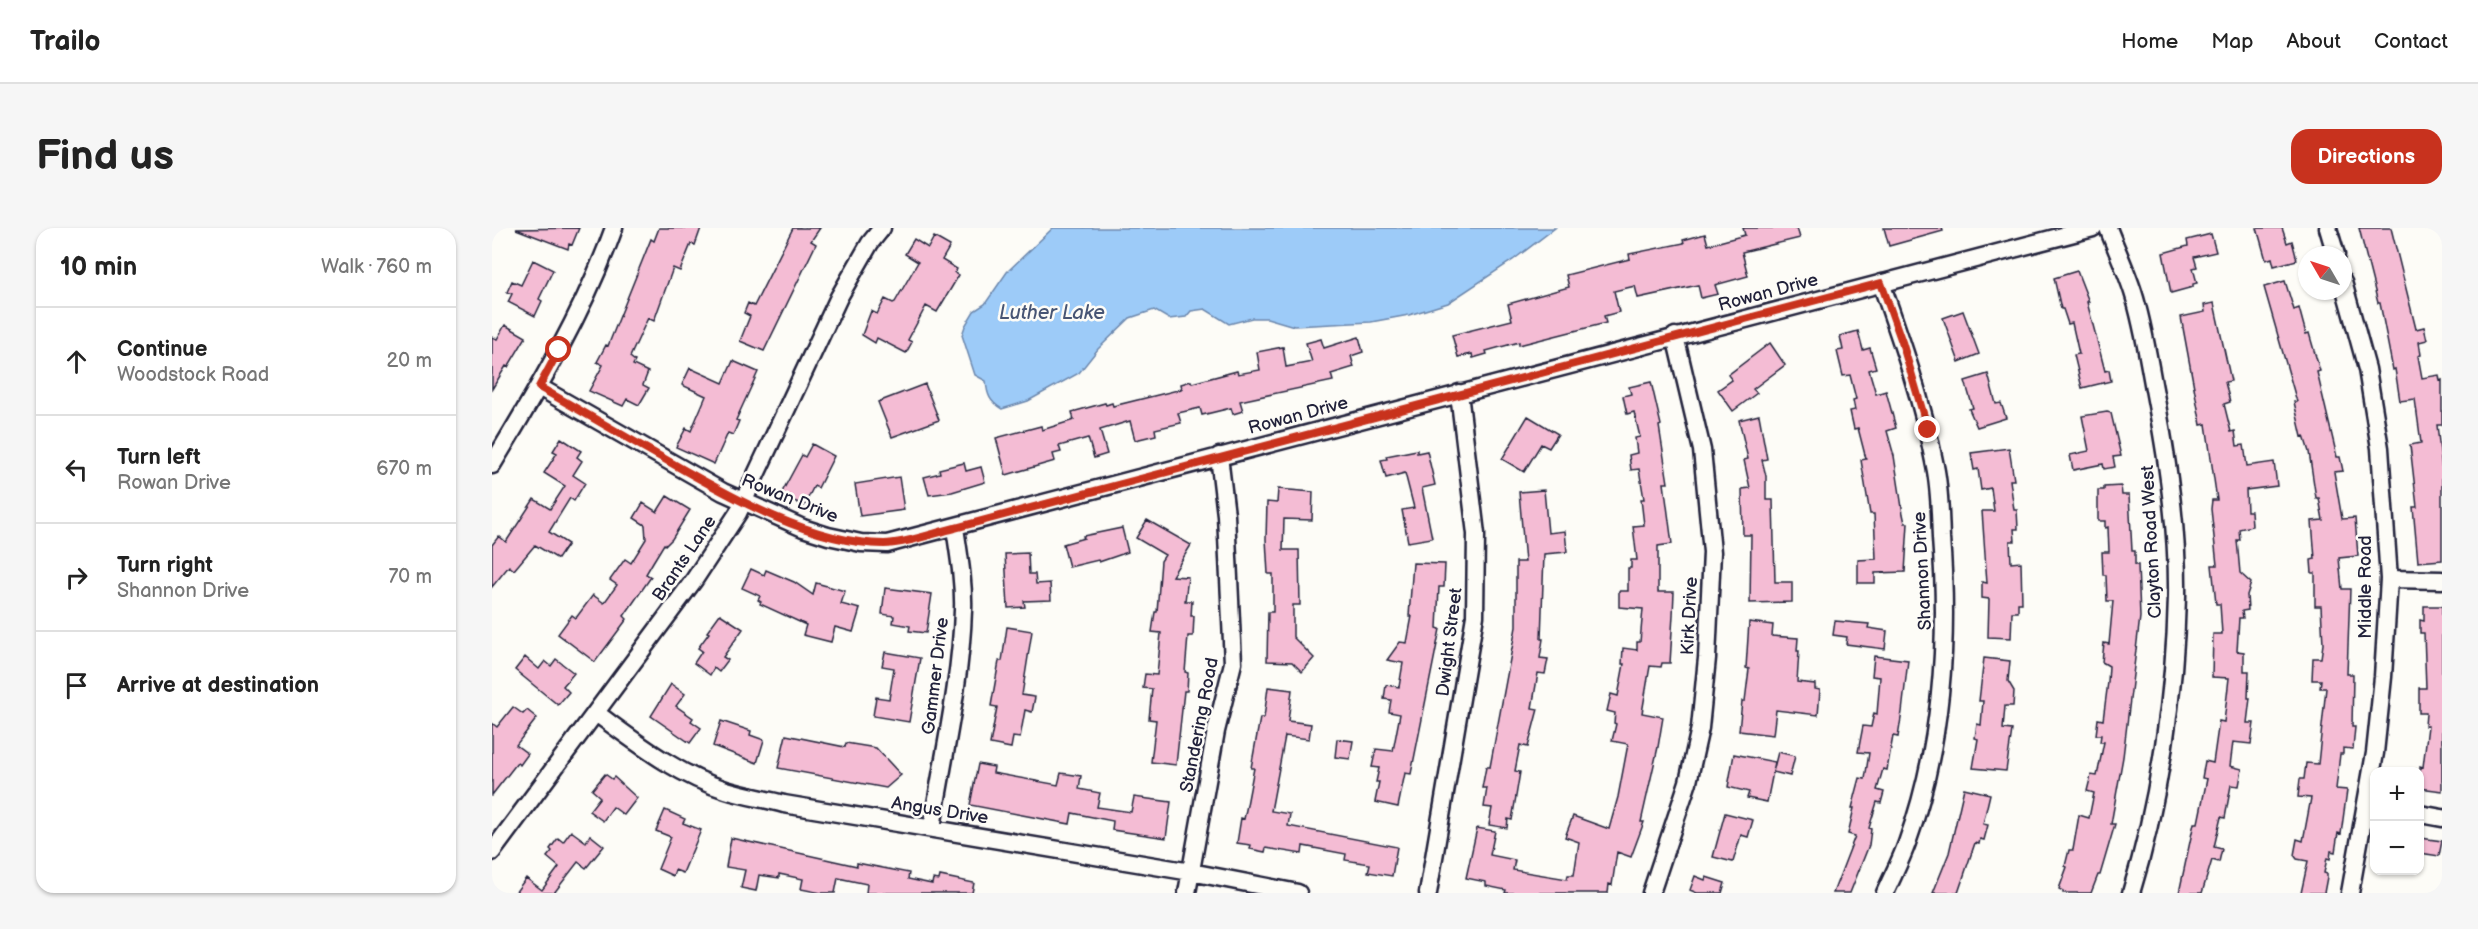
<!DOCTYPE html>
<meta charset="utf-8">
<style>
:root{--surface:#fff;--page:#f6f6f6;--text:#222;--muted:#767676;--line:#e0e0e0;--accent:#c8321e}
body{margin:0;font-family:"Balsamiq Sans",sans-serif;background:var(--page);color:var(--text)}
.controls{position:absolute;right:18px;bottom:18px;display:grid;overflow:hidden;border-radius:12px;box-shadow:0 2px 4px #0004}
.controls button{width:54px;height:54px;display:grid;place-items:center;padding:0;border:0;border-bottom:2px solid var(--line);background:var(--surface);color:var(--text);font:30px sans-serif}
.compass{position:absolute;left:1806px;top:18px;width:54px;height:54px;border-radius:50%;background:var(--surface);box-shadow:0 2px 4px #0004;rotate:309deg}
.stop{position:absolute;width:18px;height:18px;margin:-14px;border:4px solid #c8321e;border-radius:50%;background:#fff}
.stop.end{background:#c8321e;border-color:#fff;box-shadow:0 2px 6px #0008}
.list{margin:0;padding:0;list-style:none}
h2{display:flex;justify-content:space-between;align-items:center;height:78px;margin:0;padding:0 24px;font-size:26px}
h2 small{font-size:20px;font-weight:400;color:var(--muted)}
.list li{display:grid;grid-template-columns:39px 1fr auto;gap:18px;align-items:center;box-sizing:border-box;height:108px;padding:0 24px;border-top:2px solid var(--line)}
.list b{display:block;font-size:22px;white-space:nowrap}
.list p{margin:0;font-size:20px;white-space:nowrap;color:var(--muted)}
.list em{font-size:20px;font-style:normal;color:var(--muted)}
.icon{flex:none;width:33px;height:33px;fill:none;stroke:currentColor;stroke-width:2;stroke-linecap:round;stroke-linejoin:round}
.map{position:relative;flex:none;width:1950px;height:665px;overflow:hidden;border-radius:18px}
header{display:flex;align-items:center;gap:36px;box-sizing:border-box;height:84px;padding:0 30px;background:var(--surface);border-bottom:2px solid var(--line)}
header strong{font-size:28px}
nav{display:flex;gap:33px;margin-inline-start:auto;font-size:21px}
.intro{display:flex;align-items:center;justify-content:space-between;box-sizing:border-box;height:144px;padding:0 36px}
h1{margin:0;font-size:42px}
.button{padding:15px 27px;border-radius:18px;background:var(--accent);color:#fff;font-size:21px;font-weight:700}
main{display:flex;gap:36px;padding:0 36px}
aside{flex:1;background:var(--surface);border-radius:18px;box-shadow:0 2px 4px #0004}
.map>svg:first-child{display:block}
</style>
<header>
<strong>Trailo</strong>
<nav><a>Home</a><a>Map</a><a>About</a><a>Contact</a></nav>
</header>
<div class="intro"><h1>Find us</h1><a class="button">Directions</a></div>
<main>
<aside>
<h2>10 min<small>Walk · 760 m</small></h2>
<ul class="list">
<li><svg class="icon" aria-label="ahead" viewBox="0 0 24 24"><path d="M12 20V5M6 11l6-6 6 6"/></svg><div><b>Continue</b><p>Woodstock Road</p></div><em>20 m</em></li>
<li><svg class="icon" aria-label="left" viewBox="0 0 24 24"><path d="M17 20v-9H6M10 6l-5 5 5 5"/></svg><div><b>Turn left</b><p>Rowan Drive</p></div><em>670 m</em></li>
<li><svg class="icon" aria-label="right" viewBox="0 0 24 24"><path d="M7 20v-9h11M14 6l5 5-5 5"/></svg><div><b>Turn right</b><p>Shannon Drive</p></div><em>70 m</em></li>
<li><svg class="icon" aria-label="arrive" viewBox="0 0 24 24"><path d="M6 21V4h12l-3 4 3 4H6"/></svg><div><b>Arrive at destination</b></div></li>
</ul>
</aside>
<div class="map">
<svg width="1950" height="665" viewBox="0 0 1950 665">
<rect width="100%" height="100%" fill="#fdfcf7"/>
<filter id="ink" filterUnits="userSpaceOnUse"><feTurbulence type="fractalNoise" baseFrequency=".0167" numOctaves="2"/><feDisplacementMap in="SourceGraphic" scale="12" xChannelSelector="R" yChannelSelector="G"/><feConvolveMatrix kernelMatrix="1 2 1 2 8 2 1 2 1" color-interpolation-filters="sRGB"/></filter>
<g filter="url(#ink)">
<!-- water -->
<path fill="#9dcbf8" stroke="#6c87ac" stroke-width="1.5" d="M561,0H1063L1021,32L956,75L917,87L879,94L802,98L775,90H760L737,96L713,81L699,83L694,89L677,91L662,82L638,90L606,121L587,145L536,173L510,181C498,174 495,167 494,153L483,147L470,107L473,98L482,83L493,76L515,44Z"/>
<!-- building -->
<path fill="#f4bcd4" stroke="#22223b" stroke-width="1.5" d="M87,0L80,17L77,16L76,21L24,1Z
M167,0H209L203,17L199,16L188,43L181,40L162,93L156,90L138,129L143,133L141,137L156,144L151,157L157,160L147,177L135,171L131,178L97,163L111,137L105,134L114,117L116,118L159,11L162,13Z
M301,0H328L319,13L324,16L272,123L248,113L258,88L252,85L256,75L262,78Z
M1251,0H1305L1308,10L1250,24L1256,48L1223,57L1226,66L1209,70L1206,57L1146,70L1143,58L1122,63L1127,84L1112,88L1114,95L1027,117V114L994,123L995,126L981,130L980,126L966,129L960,107L1020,92L1016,76L1077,59L1074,47L1138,31L1137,26L1192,15L1191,12L1213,6L1216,17L1253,7Z
M1392,0H1450L1451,3L1397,18Z
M1765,0H1790L1795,15L1800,13L1805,32L1782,38L1780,30L1774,32Z
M1867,0H1899L1924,101L1932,99L1935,112L1927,114L1929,127L1926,128L1930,150L1947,147L1948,153L1950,152V197H1945L1950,242V332L1926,334L1921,279H1925L1918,217L1929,215L1923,171L1908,173L1903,141L1901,142L1888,75H1886Z
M1719,6L1724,24L1702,29L1705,39L1701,40L1705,55L1701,56V59L1679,65L1671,25L1696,18L1695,12Z
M442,9L458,18L450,32L465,41L463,45L467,47L445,84L434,78L416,112L420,114L414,125L385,110L383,115L370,107L379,83L385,86L393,71L401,75L403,74L426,34L413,26L422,11L436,20Z
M41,32L61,42L47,71L50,73L43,88L16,74L20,66L15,64L20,53L29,57Z
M1585,43L1597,74H1595L1613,143L1617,142L1619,153L1590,160L1582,127L1587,126L1580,95L1576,96L1571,81H1569L1562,50Z
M1793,53L1802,82L1807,80L1814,106L1817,105L1828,143L1825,144L1845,229H1848L1851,243L1842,244L1850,291L1863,290L1866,328L1847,330L1850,361H1858L1855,446H1861L1860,499H1863L1861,521L1851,520V526H1848L1844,561L1855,562L1849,606L1846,605L1843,624L1839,623L1838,631L1835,630L1832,645L1835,646V649L1832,665H1809L1816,633L1805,631L1802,627L1805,611L1811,613L1819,570L1806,569L1808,551H1812L1814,535L1826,536L1834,460H1828L1829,452H1820L1821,430H1829L1831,416L1829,378H1823V345H1820L1819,332L1823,331L1820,293L1831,292L1827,270H1824L1817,224L1812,208L1810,209L1802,174H1805L1772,59Z
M1722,75L1739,153L1733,154L1738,174L1732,176L1739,204L1743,203L1745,218L1752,217L1755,238L1782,234L1785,258L1754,262L1755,283H1759L1760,298L1747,301L1748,312H1745L1748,345L1759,355L1755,367L1756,382L1750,383L1751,390H1747L1745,423L1752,424V443H1757L1756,470H1758L1755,495H1762L1759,516L1741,514L1738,538L1750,541L1747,558L1739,557L1733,590L1729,589L1722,619L1730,621L1727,634L1720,632L1710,665H1687L1702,595H1706L1715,551L1710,550L1713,533L1721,535L1727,493L1732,494L1737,450L1720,449L1721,406H1730L1728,376H1724L1720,337H1725L1719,281L1720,272H1725L1714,196L1709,197L1689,89L1713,84L1712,77Z
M1471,83L1487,126L1467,134L1451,90Z
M13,97L34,109L16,139L14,138L0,161V109L5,111Z
M1366,103L1371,122L1378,120L1384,140L1377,142L1384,166L1394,163L1404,200L1395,203L1402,228L1411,286L1413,295H1416L1413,344L1383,345V355H1366V332L1384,331L1382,286H1378L1369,232L1374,231L1366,200L1362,201L1358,183L1363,182L1361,172L1364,171L1358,147L1351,148L1345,123L1351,122L1348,108Z
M867,109L871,124L859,128L862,139L839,146L841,153L748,173L751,183L741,186L739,180L710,187L708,180L686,185L689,195L663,201L664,207L643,212L638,193L608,202L615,226L602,230L596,210L567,218L569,224L561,226L563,233L514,247L504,210L549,198L550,202L582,192L580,184L613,175L614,177L620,175L621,178L690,161L689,156L699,153L700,155L745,143L746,146L768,142L765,124L791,119L794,139L820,134L814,115L829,111L832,120Z
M1278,115L1293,137L1261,161L1265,165L1241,183L1226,162L1240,152L1236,147Z
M241,133L266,144L244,192L247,193L241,207L236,205L222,236L184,219L194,200L199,203L214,168L190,157L198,140L231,155Z
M1496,146L1504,176L1509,175L1514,190L1485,199L1477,181L1481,180L1473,153Z
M1159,154L1169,197L1167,198L1176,255H1172L1180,316L1166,318V364H1182L1181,387L1178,435H1170L1169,439L1158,438L1150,485L1171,489L1166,519L1149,594H1152L1139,629L1125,624L1120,657L1117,656L1116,665H1013L1014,662L994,658V654L974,650L985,600L1003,603L998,627L1023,632L1021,642L1075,651L1076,647H1082L1087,614L1073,609L1081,588L1117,601L1126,569L1136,516L1120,513L1124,496L1122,495L1123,485L1115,483L1119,466L1126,468L1132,436H1130L1131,420L1145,422V414H1148L1151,381L1127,379V363H1136V340H1139V332H1145L1141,298L1152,297L1149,271H1152L1147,241L1139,242L1137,227L1145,225L1143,210L1148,209L1142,184L1135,186L1131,168L1139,166L1137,159Z
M433,156L447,192L400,209L386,174Z
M1615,184L1619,185L1629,228L1621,229L1623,239L1612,241L1611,236L1581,242L1578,227L1597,223L1590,188Z
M1267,187L1275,231L1270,232L1274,248V272H1281L1283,354H1300V374L1258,375L1259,307H1251L1250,261L1258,260L1252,232L1256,231L1247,192Z
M1036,188L1066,206L1057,220L1049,216L1032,244L1010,231Z
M69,210L89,223L85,229L90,233L81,247L93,255L82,273L78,270L57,304L76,316L66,331L43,317L22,342L17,338L0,359V317L7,308L14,314L42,271L58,281L73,258L52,245L65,225L61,223Z
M320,216L342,228L326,260L322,258L312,278L289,266L310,227L313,229Z
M1517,220L1522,252H1518L1522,282H1525L1526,301H1522L1523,313H1518L1519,335L1529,334L1530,375H1526V384H1520L1519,410L1496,409L1497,371L1490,370V354L1495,355L1490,283H1502L1499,260L1489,262L1486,241L1482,242L1479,225Z
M925,222V225L935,223L943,257L930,260L940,310L916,314L910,282L922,280L913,245L894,250L889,232L895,231L894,228Z
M472,235L474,243L489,239L493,254L460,264L437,267L432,249L448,245L447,241Z
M407,249L412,282L368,288L363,256Z
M1629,258L1630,267H1637L1640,323H1643V337H1646L1648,389L1631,529L1619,596H1623L1608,647H1606L1599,665H1571V663L1567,661L1575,639L1573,638L1577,622H1581L1587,587L1597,590L1602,565L1595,563L1599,547L1605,548L1612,514H1608L1609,507H1604L1606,491L1611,492L1616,454L1617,438L1610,434L1612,415L1617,416L1621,373H1615L1614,347H1611L1610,324H1617L1616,299L1613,300V293H1606V262H1612V259Z
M786,261L821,264L820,292L792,291L791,322H807L808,377H801V409L822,430L810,444L800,434L775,433L776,384H781V346H776L774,311L775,274L785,275Z
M1052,262L1056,305L1073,303L1075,324L1052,326L1049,411H1051L1048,430L1056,431L1053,446L1046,445L1040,480L1046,481L1036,519L1028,517L1023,543L1028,544L1020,592L1016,591L1015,600L997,597L1000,580L992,579L995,560H990L994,539H998L1024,399V334H1033L1027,264Z
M175,268L198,282L180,311L174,317L172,316L161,334L154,346L159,349L132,388L135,391L103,434L66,406L80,387L84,390L101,367L112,375L125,357L118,352L133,331L139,335L154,311L153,297L142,290L151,275L165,284Z
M655,292L699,317L680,348L696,349L693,373H700L699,388H702L701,408H696L693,444L696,445L695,463H692L684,537L659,534L664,492L657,491L660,461L651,460L653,446L665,447L669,405L660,404L663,384H665L669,333L673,327L644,310Z
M630,300L636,324L607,334L606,332L577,339L571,316L592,310L591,308Z
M536,325L537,346H543L544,356L558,355L559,372L532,373L533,379L516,380L513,326Z
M921,335L953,336L952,359H947L945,400L948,401L919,546L913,545L906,579L883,574L887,554H884L887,540L880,539L884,521L901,523L908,486L897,484L899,472L892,471L894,457L907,459L911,435L895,432L908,414L915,415L920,388H917Z
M259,341L272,347L274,342L302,354L321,367L324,355L353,363L349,376L368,381L361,404L343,399L339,414L311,407L314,397L268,376L269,374L266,372L268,368L250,360Z
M393,360L440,366L434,405L417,403L418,398L401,395L402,388L390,386Z
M1932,378H1950V563L1928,560V538L1931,539L1936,498H1933L1934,485H1927V460H1934L1932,405H1928V392L1932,393Z
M228,386L251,401L231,429L236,432L227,444L222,440L218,447L202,435L210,423L206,420L217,405L215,404Z
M1343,393L1377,396L1376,400L1395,403L1393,421L1354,416L1355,409L1341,407Z
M1257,394L1281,397L1280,408L1306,410L1305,423H1307L1305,454L1323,456V461L1328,462L1326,487L1284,482L1281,507L1247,503L1250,473H1253L1257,441L1254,440Z
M515,399L540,403L530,467L543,469L540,484L533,482L528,510L521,509L519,520L498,516L505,479L499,478L507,433H510Z
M393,424L428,430L417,494L381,488L384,469L397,471L402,440L390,438Z
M1382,428L1416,432L1410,484L1406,509L1401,508L1395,542L1391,541L1385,562L1392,564L1389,575L1385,574L1377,600L1379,601L1377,617L1358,665H1341L1363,608L1356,606L1362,580H1360L1368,550L1373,551L1377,525L1366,524L1371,498L1379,499L1382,485L1385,486L1388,449L1380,448Z
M33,429L47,441L53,433L59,438L64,431L82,445L71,458L77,464L66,477L23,442Z
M1492,430L1518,433L1516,453L1522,463L1521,478H1513L1511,501L1520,502L1514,543L1481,540L1486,511L1483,510L1485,496L1489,497L1491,473H1487Z
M179,456L193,466L184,478L201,490L199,493L209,500L198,515L159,488Z
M776,459L800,462L796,493L819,496L817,511L793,508L779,583L798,586L796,598L905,619L900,648L876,644L878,636L853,632L854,626L811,618L810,626L774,620L773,624L758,621L759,617L745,615L749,590L752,591L755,577L762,540H759L768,490H772Z
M21,479L31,486L35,482L45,490L24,517L36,526L28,537L25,535L0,567V495L5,499Z
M229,493L259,503L258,507L272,512L265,535L221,518Z
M294,507L353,519L354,515L384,520L409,547L394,560L286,540Z
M845,511L861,513L858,531L843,529Z
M1286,524L1303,528L1298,548L1281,544Z
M1242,526L1283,534L1275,574L1255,570L1257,564L1236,559Z
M486,536L502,539L501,545L566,557L569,545L589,548L587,561L608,565L605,579L639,584L642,569L679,574L674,610L620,602L621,593L580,585L578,596L478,577Z
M113,546L120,551L122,549L145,570L132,587L121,579L111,593L97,583L108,569L100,562Z
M1472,560L1498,566L1491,596L1496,597L1492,612L1488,611L1487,616L1483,615L1466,665H1441L1457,625Z
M173,582L193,591L191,595L209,602L191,645L183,642L181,648L166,641L179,609L164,603Z
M1233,585L1261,592L1256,609L1249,607L1241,634L1221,629Z
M79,603L94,614L98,607L112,618L94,640L86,634L62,665H23L34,650L50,662L67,639L55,629L60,623L58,621L66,610L71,614Z
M239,610L365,638V635L417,645L416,651L440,656L441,651L447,652L448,648L482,655L480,665H374L375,656L346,650L343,665H329L309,661L311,651L287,646V650L267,647L264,663L249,660L253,642L234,639Z
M1928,610L1950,613L1947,628L1928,625Z
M1203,648L1213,652L1214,649L1233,655L1230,665H1205L1198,662Z"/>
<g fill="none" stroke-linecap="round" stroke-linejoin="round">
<defs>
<path id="minor" d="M1616,0C1624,21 1634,42 1641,64C1651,95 1656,129 1662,161C1675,229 1686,300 1685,369C1683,465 1667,574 1639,665
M1836,0L1844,27
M1851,54L1875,141L1888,220L1897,351L1891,449L1883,525L1858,665
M1389,55C1410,114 1431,175 1443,238C1448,261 1448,286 1449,310C1457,413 1450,518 1415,615C1409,632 1400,649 1393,665
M47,159L231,264L311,300L336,308L369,315L395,316L1601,0
M0,237C46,161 92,84 122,0
M1897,351L1950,352
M104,485C144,514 185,547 234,562C253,568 273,571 292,576L699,644L806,665
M1928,586L1950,590
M440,600C451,530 469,452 471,382C472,355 467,327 463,300
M0,624L202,352L246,285L347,69L378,15L390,0
M695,665L724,503L741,435L734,287L727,228
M936,665L983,388L984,306L967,165
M1159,665L1196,554L1208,500L1215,430L1220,324L1210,222L1183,108"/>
</defs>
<!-- minor casing -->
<use href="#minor" stroke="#22223b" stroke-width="21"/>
<!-- minor -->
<use href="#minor" stroke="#fdfcf7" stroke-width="16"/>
</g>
</g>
<g fill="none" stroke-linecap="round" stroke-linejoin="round" filter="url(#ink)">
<!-- route -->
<path stroke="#c8321e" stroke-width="8" d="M67,122L47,159C88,182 128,206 169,229C234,266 316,315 392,316C413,316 442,305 463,300L1389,55L1410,114L1436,202"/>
</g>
<g text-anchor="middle" stroke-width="5" stroke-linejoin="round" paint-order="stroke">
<!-- street labels -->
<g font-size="18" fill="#22223b" stroke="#fdfcf7">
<text transform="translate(1276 64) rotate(-15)" y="6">Rowan Drive</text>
<text transform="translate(806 187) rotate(-15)" y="6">Rowan Drive</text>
<text transform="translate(298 270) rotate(22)" y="6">Rowan Drive</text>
<text transform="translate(1659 314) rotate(-93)" y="6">Clayton Road West</text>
<text transform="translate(192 330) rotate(-56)" y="6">Brants Lane</text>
<text transform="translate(1430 343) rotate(-93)" y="6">Shannon Drive</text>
<text transform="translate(1873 359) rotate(-90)" y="6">Middle Road</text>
<text transform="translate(1197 388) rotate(-87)" y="6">Kirk Drive</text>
<text transform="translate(957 414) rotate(-83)" y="6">Dwight Street</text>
<text transform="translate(443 448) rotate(-83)" y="6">Gammer Drive</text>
<text transform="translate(707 497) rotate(-79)" y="6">Standering Road</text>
<text transform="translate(448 582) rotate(9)" y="6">Angus Drive</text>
</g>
<!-- water labels -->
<g font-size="20" font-style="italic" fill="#475574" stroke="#fdfcf7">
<text x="560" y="91">Luther Lake</text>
</g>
</g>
</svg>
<div class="controls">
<button>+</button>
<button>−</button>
</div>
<svg class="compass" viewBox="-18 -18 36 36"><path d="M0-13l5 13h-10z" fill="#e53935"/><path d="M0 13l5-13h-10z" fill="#767676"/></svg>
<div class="stop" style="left:67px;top:122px"></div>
<div class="stop end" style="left:1436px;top:202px"></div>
</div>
</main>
